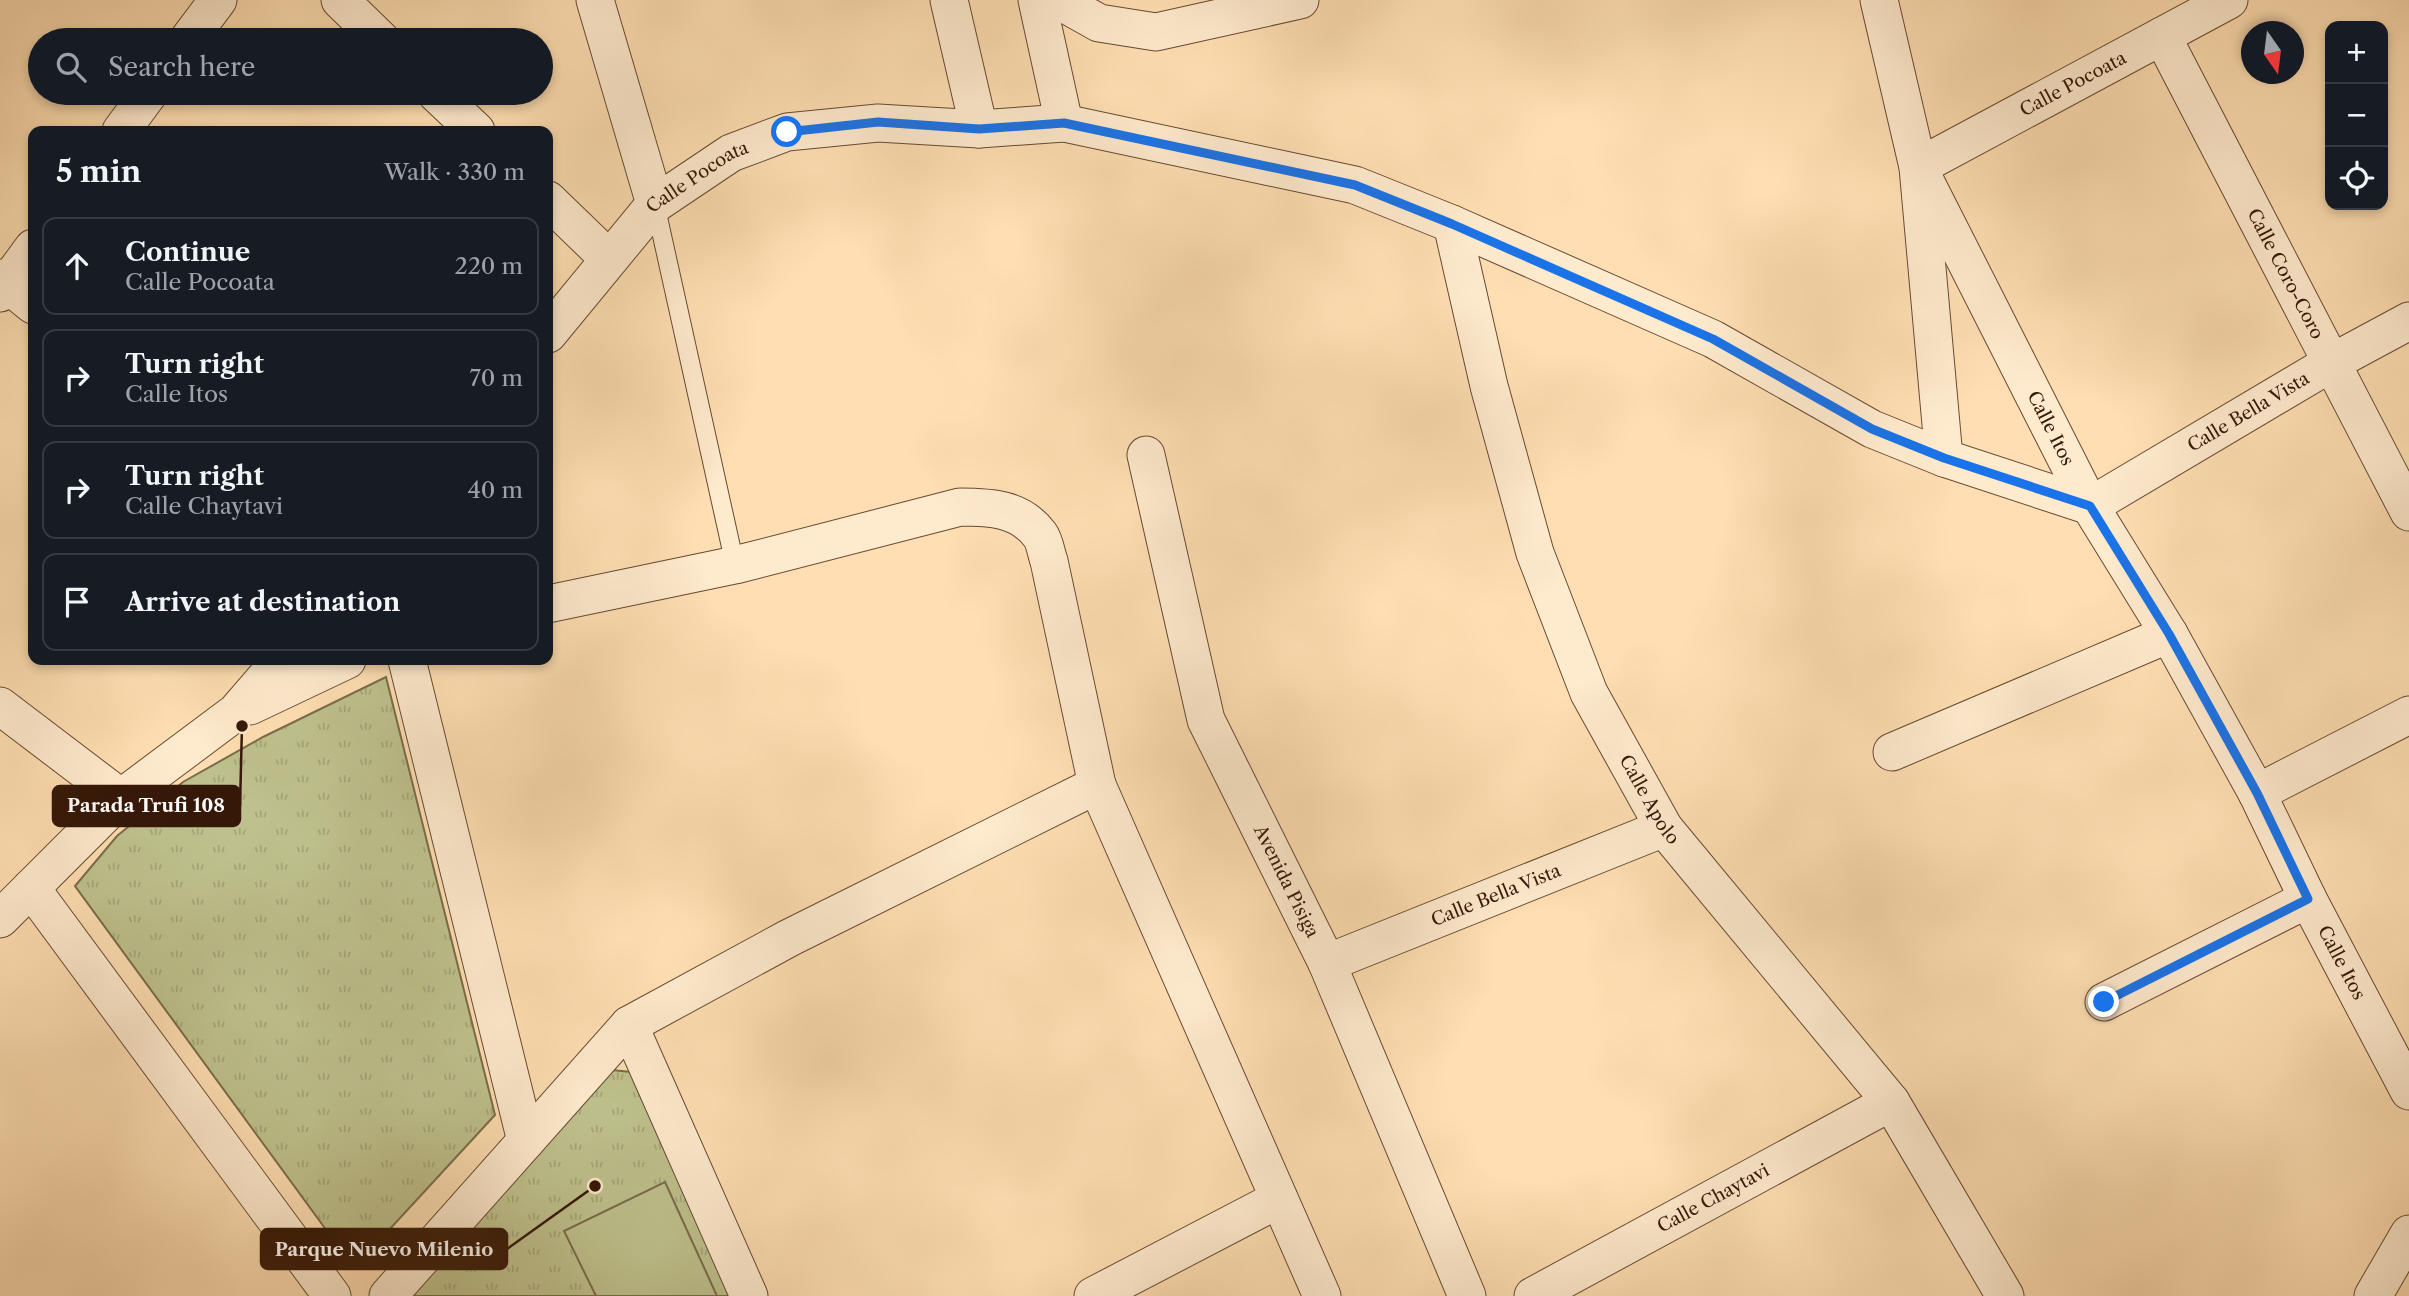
<!DOCTYPE html>
<meta charset="utf-8">
<style>
:root{--surface:#171b24;--page:#242831;--text:#f1f3f6;--muted:#9ea1a6;--line:#363941}
body{margin:0;font-family:"Libre Caslon Text",serif;background:var(--page);color:var(--text)}
.controls{position:absolute;right:21px;top:21px;display:grid;overflow:hidden;border-radius:14px;box-shadow:0 4px 10px #0003}
.controls button{width:63px;height:63px;display:grid;place-items:center;padding:0;border:0;border-bottom:2px solid var(--line);background:var(--surface);color:var(--text);font:35px sans-serif}
.compass{position:absolute;left:2241px;top:21px;width:63px;height:63px;border-radius:50%;background:var(--surface);box-shadow:0 4px 10px #0003;rotate:166deg}
.stop{position:absolute;width:21px;height:21px;margin:-16px;border:5px solid #1a73e8;border-radius:50%;background:#fff}
.stop.end{background:#1a73e8;border-color:#fff;box-shadow:0 2px 7px #0008}
.list{margin:0;padding:0;list-style:none}
h2{display:flex;justify-content:space-between;align-items:center;height:91px;margin:0;padding:0 28px;font-size:30px}
h2 small{font-size:23px;font-weight:400;color:var(--muted)}
.list li{display:grid;grid-template-columns:46px 1fr auto;gap:21px;align-items:center;box-sizing:border-box;height:98px;margin:0 14px 14px;padding:0 14px;border:2px solid var(--line);border-radius:14px}
.list b{display:block;font-size:26px;white-space:nowrap}
.list p{margin:0;font-size:23px;white-space:nowrap;color:var(--muted)}
.list em{font-size:23px;font-style:normal;color:var(--muted)}
.icon{flex:none;width:38px;height:38px;fill:none;stroke:currentColor;stroke-width:2;stroke-linecap:round;stroke-linejoin:round}
.map{position:relative;flex:none;width:2409px;height:1296px;overflow:hidden}
.search{position:absolute;background:var(--surface);box-shadow:0 4px 10px #0003;left:28px;top:28px;width:525px;height:77px;display:flex;align-items:center;gap:18px;box-sizing:border-box;padding:0 24px;border-radius:38px;color:var(--muted);font-size:26px}
.panel{position:absolute;background:var(--surface);box-shadow:0 4px 10px #0003;left:28px;top:126px;width:525px;height:539px;border-radius:14px}
.map>svg:first-child{display:block}
</style>
<div class="map">
<svg width="2409" height="1296" viewBox="0 0 2409 1296">
<defs>
<pattern id="grass-tufts" width="24" height="20" patternUnits="userSpaceOnUse" patternTransform="scale(1.75)"><rect width="24" height="20" fill="#bec18d"/><path d="M3 7l-1-3M5 7V3M7 7l1-3M15 17l-1-3M17 17v-4M19 17l1-3" fill="none" stroke="#a4a578"/></pattern>
</defs>
<rect width="100%" height="100%" fill="#fedeb2"/>
<filter id="stains"><feTurbulence type="fractalNoise" baseFrequency=".00286" numOctaves="4"/><feColorMatrix values="0 0 0 0 .2 0 0 0 0 .09 0 0 0 0 .02 0 0 0 .5 -.17"/></filter>
<radialGradient id="worn" r=".72"><stop offset=".6" stop-color="#630" stop-opacity="0"/><stop offset="1" stop-color="#630" stop-opacity=".3"/></radialGradient>
<!-- grass -->
<path fill="url(#grass-tufts)" stroke="#7a6c4a" stroke-width="2" d="M386,677L495,1115L354,1268L75,886L117,836L183,782L263,737Z
M612,1070L631,1072L733,1296H412Z"/>
<!-- pitch -->
<path fill="#bec18d" stroke="#7a6c4a" stroke-width="2" d="M665,1182L717,1296H596L564,1231Z"/>
<g fill="none" stroke-linecap="round" stroke-linejoin="round">
<defs>
<path id="service" d="M655,204L735,565"/>
<g id="minor">
<path d="M340,0L381,40"/>
<path d="M595,0L655,204"/>
<path d="M949,0L979,129"/>
<path d="M1037,0L1064,123"/>
<path d="M1058,0L1099,23L1156,32L1300,0"/>
<path d="M1879,0L1918,167L1944,458"/>
<path id="s1" d="M2229,0L1918,167L2090,506L2169,634L2257,793L2308,899L2409,1091"/>
<path id="s2" d="M2162,36L2409,512"/>
<path d="M188,40L218,0"/>
<path d="M436,93L476,131"/>
<path d="M121,131L149,93"/>
<path d="M548,200L608,258"/>
<path id="s3" d="M1452,224L1489,386L1535,553L1589,693L1664,828L1891,1102L2005,1296"/>
<path d="M0,278L33,305"/>
<path d="M0,293L33,248"/>
<path id="s4" d="M548,334L655,204L731,153L787,132L878,123L979,129L1064,123L1355,185L1452,224L1713,339L1872,429L1944,458L2090,506L2331,363L2409,321"/>
<path id="s5" d="M1146,455L1206,720L1327,963L1467,1296"/>
<path d="M548,604L735,565L960,507C990,507 1020,508 1040,535C1045,542 1046,553 1049,561L1097,785L1322,1296"/>
<path d="M407,660L526,1141"/>
<path d="M0,706L121,798"/>
<path d="M250,706L347,660"/>
<path d="M1892,752L2169,634"/>
<path d="M2257,793L2409,715"/>
<path d="M31,888L332,1296"/>
<path d="M0,919L121,798L236,712L281,660"/>
<path id="s6" d="M1327,963L1664,828"/>
<path d="M2104,1002L2308,899"/>
<path d="M629,1025L749,1296"/>
<path d="M388,1296L629,1025L789,938L1097,785"/>
<path d="M1093,1296L1279,1199"/>
<path id="s7" d="M1533,1296L1891,1102"/>
<path d="M2373,1296L2409,1234"/>
</g>
</defs>
<!-- service casing -->
<use href="#service" stroke="#674a32" stroke-width="20"/>
<!-- minor casing -->
<use href="#minor" stroke="#674a32" stroke-width="39"/>
<!-- service -->
<use href="#service" stroke="#feeacd" stroke-width="18"/>
<!-- minor -->
<use href="#minor" stroke="#feeacd" stroke-width="37"/>
</g>
<g fill="none" stroke-linecap="round" stroke-linejoin="round">
<!-- route -->
<path stroke="#1a73e8" stroke-width="9" d="M787,132L878,122L979,129L1064,123L1355,185L1452,224L1713,339L1872,429L1944,458L2090,506L2169,634L2257,793L2308,899L2104,1002"/>
</g>
<g text-anchor="middle" stroke-width="5" stroke-linejoin="round" paint-order="stroke">
<!-- street labels -->
<g font-size="18" fill="#351808" stroke="#feeacd">
<text transform="translate(2073 84) rotate(-28)" y="6">Calle Pocoata</text>
<text dy="6" stroke="none"><textPath href="#s4" startOffset="219">Calle Pocoata</textPath></text>
<text dy="6" stroke="none"><textPath href="#s2" startOffset="268">Calle Coro-Coro</textPath></text>
<text dy="6" stroke="none"><textPath href="#s4" startOffset="1883">Calle Bella Vista</textPath></text>
<text dy="6" stroke="none"><textPath href="#s1" startOffset="646">Calle Itos</textPath></text>
<text dy="6" stroke="none"><textPath href="#s3" startOffset="612">Calle Apolo</textPath></text>
<text dy="6" stroke="none"><textPath href="#s5" startOffset="452">Avenida Pisiga</textPath></text>
<text dy="6" stroke="none"><textPath href="#s6" startOffset="182">Calle Bella Vista</textPath></text>
<text dy="6" stroke="none"><textPath href="#s1" startOffset="1255">Calle Itos</textPath></text>
<text dy="6" stroke="none"><textPath href="#s7" startOffset="205">Calle Chaytavi</textPath></text>
</g>
</g>
<!-- callouts -->
<path fill="none" stroke="#351808" stroke-width="2.5" d="M242 726L240 806M595 1186L507 1249"/>
<g fill="#351808" stroke="#feeacd" stroke-width="2.5">
<circle cx="242" cy="726" r="7"/>
<circle cx="595" cy="1186" r="7"/>
</g>
<g fill="#351808" stroke="#351808" stroke-width="2.5">
<rect x="53" y="786" width="187" height="40" rx="7"/>
<rect x="261" y="1229" width="246" height="40" rx="7"/>
</g>
<g font-size="19" text-anchor="middle" font-weight="bold" fill="#fff">
<text x="146" y="812">Parada Trufi 108</text>
<text x="384" y="1256">Parque Nuevo Milenio</text>
</g>
<rect width="100%" height="100%" filter="url(#stains)"/>
<rect width="100%" height="100%" fill="url(#worn)"/>
</svg>
<div class="controls">
<button>+</button>
<button>−</button>
<button><svg class="icon" aria-label="locate" viewBox="0 0 24 24"><circle cx="12" cy="12" r="6"/><path d="M12 2v4M12 18v4M2 12h4M18 12h4"/></svg></button>
</div>
<svg class="compass" viewBox="-18 -18 36 36"><path d="M0-13l5 13h-10z" fill="#e53935"/><path d="M0 13l5-13h-10z" fill="#9ea1a6"/></svg>
<div class="stop" style="left:787px;top:132px"></div>
<div class="stop end" style="left:2104px;top:1002px"></div>
<div class="search"><svg class="icon" aria-label="search" viewBox="0 0 24 24"><circle cx="10" cy="10" r="6"/><path d="M15 15l6 6"/></svg>Search here</div>
<section class="panel">
<h2>5 min<small>Walk · 330 m</small></h2>
<ul class="list">
<li><svg class="icon" aria-label="ahead" viewBox="0 0 24 24"><path d="M12 20V5M6 11l6-6 6 6"/></svg><div><b>Continue</b><p>Calle Pocoata</p></div><em>220 m</em></li>
<li><svg class="icon" aria-label="right" viewBox="0 0 24 24"><path d="M7 20v-9h11M14 6l5 5-5 5"/></svg><div><b>Turn right</b><p>Calle Itos</p></div><em>70 m</em></li>
<li><svg class="icon" aria-label="right" viewBox="0 0 24 24"><path d="M7 20v-9h11M14 6l5 5-5 5"/></svg><div><b>Turn right</b><p>Calle Chaytavi</p></div><em>40 m</em></li>
<li><svg class="icon" aria-label="arrive" viewBox="0 0 24 24"><path d="M6 21V4h12l-3 4 3 4H6"/></svg><div><b>Arrive at destination</b></div></li>
</ul>
</section>
</div>
